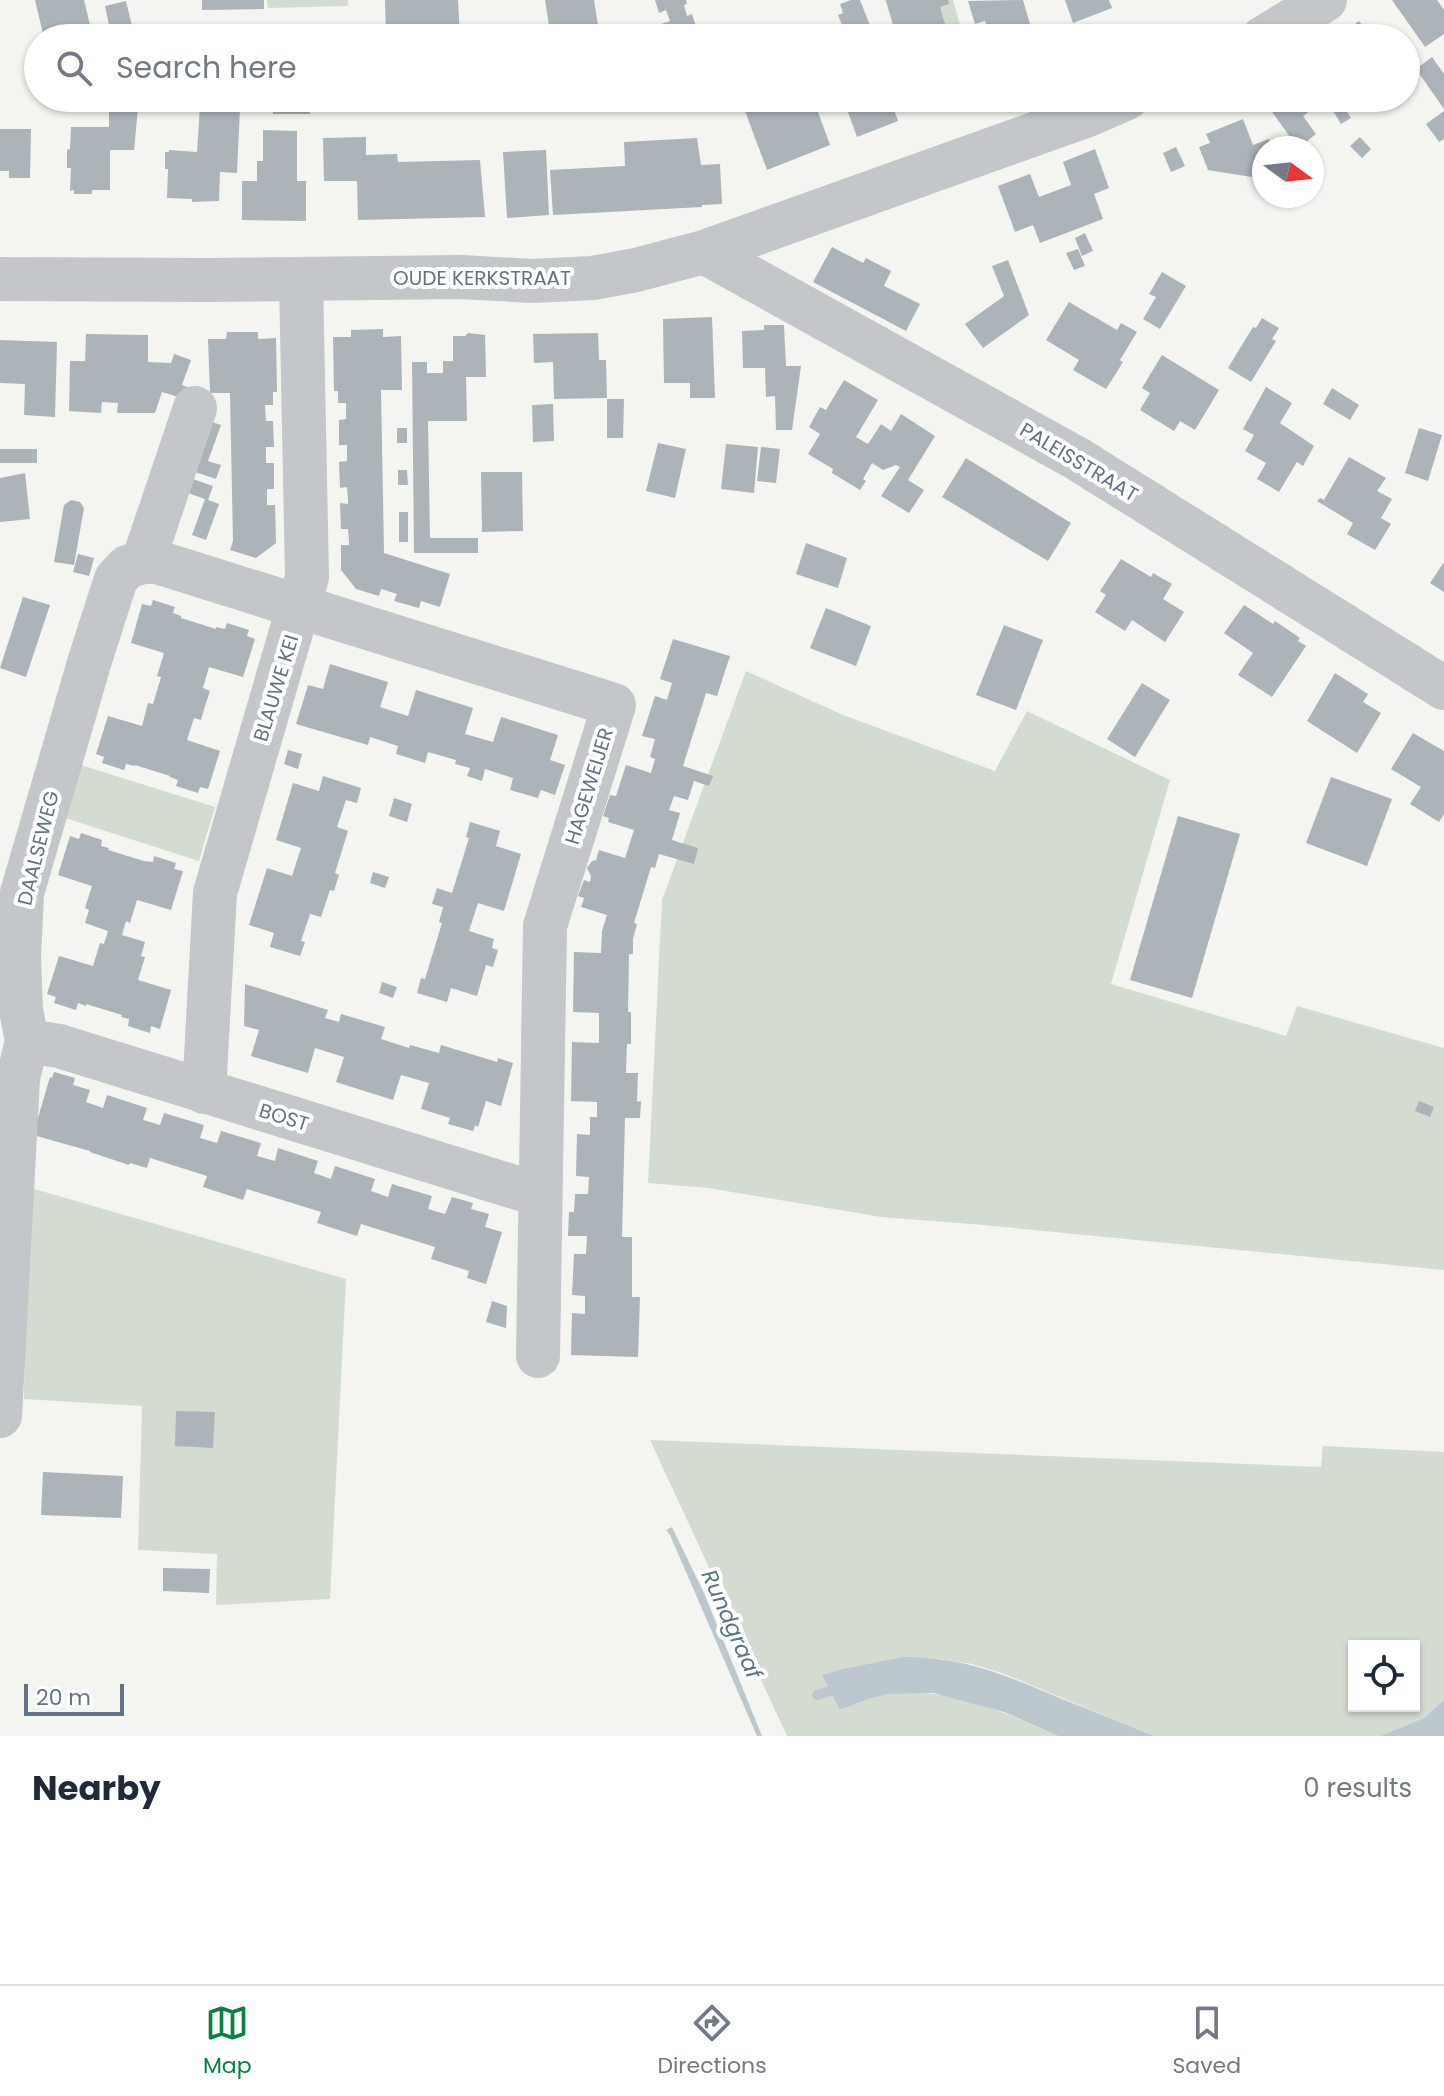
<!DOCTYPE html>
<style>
:root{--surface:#fff;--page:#f6f6f7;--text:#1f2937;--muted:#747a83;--line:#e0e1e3;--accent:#0b8043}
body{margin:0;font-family:Poppins,sans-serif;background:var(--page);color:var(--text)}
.controls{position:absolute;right:24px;bottom:24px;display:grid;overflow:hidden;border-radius:0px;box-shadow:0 2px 6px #0004}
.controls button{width:72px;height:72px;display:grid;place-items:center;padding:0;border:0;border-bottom:2px solid var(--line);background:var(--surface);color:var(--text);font:40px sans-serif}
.compass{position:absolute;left:1252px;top:136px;width:72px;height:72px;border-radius:50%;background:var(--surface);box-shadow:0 2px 6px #0004;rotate:105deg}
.scale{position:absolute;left:24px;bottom:20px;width:100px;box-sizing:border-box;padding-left:8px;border:4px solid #617384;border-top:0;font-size:22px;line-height:28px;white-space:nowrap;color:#617384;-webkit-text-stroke:6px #fff;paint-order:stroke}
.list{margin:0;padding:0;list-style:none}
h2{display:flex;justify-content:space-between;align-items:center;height:104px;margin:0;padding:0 32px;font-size:34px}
h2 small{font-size:26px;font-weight:400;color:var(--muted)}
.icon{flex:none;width:44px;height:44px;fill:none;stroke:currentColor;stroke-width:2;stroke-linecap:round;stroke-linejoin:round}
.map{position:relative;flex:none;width:1444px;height:1736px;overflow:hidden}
.search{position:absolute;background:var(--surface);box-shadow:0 2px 6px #0004;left:24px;right:24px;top:24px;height:88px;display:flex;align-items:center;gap:20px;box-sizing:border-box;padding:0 28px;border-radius:44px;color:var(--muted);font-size:30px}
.sheet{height:248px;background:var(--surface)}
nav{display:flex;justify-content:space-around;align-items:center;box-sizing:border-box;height:112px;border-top:2px solid var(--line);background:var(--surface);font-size:22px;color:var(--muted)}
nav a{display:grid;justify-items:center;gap:4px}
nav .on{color:var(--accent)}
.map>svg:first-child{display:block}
</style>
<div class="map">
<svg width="1444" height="1736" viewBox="0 0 1444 1736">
<rect width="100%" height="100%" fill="#f4f5f0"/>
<!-- green -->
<path fill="#d4dcd1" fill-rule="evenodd" d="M267,0H348V6L268,8Z
M885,0H953L964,38H897Z
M746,671L843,715L995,771L1027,711L1170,780L1111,984L1286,1036L1297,1006L1444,1048V1270L984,1225L881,1217L708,1188L648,1183L662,900Z
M81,765L215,807L199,861L65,818Z
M31,1188L346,1279L330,1599L216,1605L217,1554L138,1550L142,1406L24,1399L25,1265Z
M650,1440L1321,1467L1323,1446L1444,1452V1700L1424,1718L1380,1736H1154L1002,1673L972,1664L940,1659L902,1657L842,1669L823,1675L840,1710C850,1706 859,1701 869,1698C934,1680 1000,1710 1058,1736H787ZM1354,1646H1414V1706H1354Z"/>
<!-- water -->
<path fill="#bdc8ce" d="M672,1527L704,1593L762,1736H757L670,1535L666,1530Z
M902,1657C967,1657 1004,1675 1062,1699C1093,1711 1123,1723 1154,1736H1058L1004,1712L933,1693L888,1694L868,1699L840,1710L822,1675L842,1669Z
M1444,1700V1736H1380L1424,1718Z"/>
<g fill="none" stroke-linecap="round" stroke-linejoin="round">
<!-- stream -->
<path stroke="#bdc8ce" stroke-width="10" d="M817,1695L843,1687"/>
</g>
<!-- building -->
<path fill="#acb3b9" d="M35,0H84L93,38H44Z
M202,0H264V9L202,10Z
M385,0H458L460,38H386Z
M545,0H594L600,38H551Z
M655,0H686L687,4L684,5L687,16L692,14L700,38H665L661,24L670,21L666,10L659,13Z
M851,0H860L875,38H847L838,15L843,13L840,4Z
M886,0H948L949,4L940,7L949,38H897Z
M1023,0L1032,31L1009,38H990L985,21L975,24L968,1Z
M1065,0H1109L1112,8L1073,23Z
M1392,0H1437L1444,10V34L1425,47Z
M126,1L133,30L111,35L105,6Z
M1359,21L1372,38H1336Z
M1432,57L1444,74V109L1416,69Z
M109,98H139L134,150H110V190H92V194H74V190L70,191L71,168H67V150L70,149L71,127H109V109H118V104H109Z
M271,98H308L310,114H273Z
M751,98H784L786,102L797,98H813L830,145L767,170L742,103L752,100Z
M853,98H890L898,121L857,137L844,101Z
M1270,98H1360L1345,109L1351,118L1341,124L1326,99L1303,116L1316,134L1298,148L1265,102Z
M200,106L240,108L237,173L220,172L219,201L192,202V199L167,198L168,169H165V152H169V150L197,152Z
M1444,111V139L1439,142L1426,124Z
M1243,119L1253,145L1269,139L1272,148H1264V179L1208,170L1199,147L1210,143L1206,134Z
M0,129H31L30,178H9V171H0Z
M263,130L297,131V181H306V221L242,220V181H257V161H263Z
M366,137V155L397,154L398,162L480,160L485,217L358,220L357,181H324L323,138Z
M1360,137L1371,149L1362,158L1350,146Z
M697,138L701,165L720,164L722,204L702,205V207L553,215L550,170L625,166L624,142Z
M1176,147L1185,166L1171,172L1163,153Z
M1095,149L1109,188L1094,194L1103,219L1040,243L1033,225L1015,232L998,186L1030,174L1039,197L1071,185L1063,162Z
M546,150L549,215L507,218L503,152Z
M1085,233L1093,251L1082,256L1075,238Z
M832,247L863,263L866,258L891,271L884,286L920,304L906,331L813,282Z
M1078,249L1085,266L1074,270L1066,253Z
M1008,260L1029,315L983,348L965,324L1004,296L992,266Z
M1162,272L1186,286L1160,329L1143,319L1156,297L1149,294Z
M1069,302L1117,330L1121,323L1137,332L1120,360L1123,362L1106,389L1073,370L1079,360L1046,340Z
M712,317L715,398H690V383H664L663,319Z
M1262,318L1279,328L1272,339L1276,341L1251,382L1228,368L1253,327L1256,328Z
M764,325H784L786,366H801L792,430H776L775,396L766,397L765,368H743L742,331L764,330Z
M383,329V337L401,336L402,390H381L384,553L450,574L440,607L421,601L419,608L394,601L397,594L381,589L379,596L356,589L341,570V545H349V541L348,529H341L340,503L348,504V499L347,487L340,488L339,462L347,461V445H339V420L346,419V403H338V391H334L333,337H351V330Z
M227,332H258V339L276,338L277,392H273V405H265L266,421H273L274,447H266V463H274V489H267V505H275L276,543L256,558L230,550L233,541L230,393H210L208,339H226Z
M468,333L485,335L486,377H466L467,421H428L430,538H478V553H414L412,362H427V373H443V361H453V336H465Z
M598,333L599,360H606L607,398L554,399L553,362L534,363L533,334Z
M86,334L148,335V362L171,363L174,354L191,360L182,385L189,388L185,399L162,392L155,413H117L118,403L102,402L101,413L69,411L70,361H85Z
M0,340L57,342L55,417L24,415L25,384L0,383Z
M1162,355L1219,390L1195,430L1180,421L1174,431L1140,410L1150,393L1142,388Z
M844,380L878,400L856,437L868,444L881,424L891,431L901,414L935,436L908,480L924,490L909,513L881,496L900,467L896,465L883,470L872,463L863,479L866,481L860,490L832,473L833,469L808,454L820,434L809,427L820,407L826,410Z
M1266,387L1292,403L1280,423L1314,446L1303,466L1297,462L1279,492L1257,479L1266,463L1245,451L1254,435L1243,429Z
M1332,388L1359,405L1350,420L1323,404Z
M607,399H624L623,438H607Z
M553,404L554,441L533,442L532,405Z
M206,420L221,425L208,461L221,465L216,479L189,470Z
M397,428H407V443H397Z
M1419,428L1442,435L1428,481L1405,473Z
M658,443L686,449L675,498L646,491Z
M726,444L758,447L754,493L721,489Z
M761,447L780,449L776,483L757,481Z
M0,449H37V463H0Z
M1349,457L1386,478L1377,491L1392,499L1381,518L1391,524L1375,550L1347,534L1353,523L1317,501L1320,498L1324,500Z
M966,458L1071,523L1048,561L942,497Z
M398,470H407L408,485H398Z
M481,472H522L523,531L482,532Z
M25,473L30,519L0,522V478Z
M187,477L213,486L208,500L219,504L206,540L192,535L205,499L182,491Z
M71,500L80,502L84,508L74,565L54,562L64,505Z
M399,512H408V542H399Z
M806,543L847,558L838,588L796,574Z
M78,554L94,558L89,576L73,572Z
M1121,559L1151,577L1153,573L1172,584L1163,599L1184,612L1165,642L1132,620L1125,631L1095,612L1106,595L1100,591Z
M1444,562V592L1430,583Z
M23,597L50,605L26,677L0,668Z
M153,600L175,607L173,613L181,616V618L216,629V627L225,629L227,623L249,630L247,636L255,639L243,677L209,667L203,688L210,691L205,706L201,720L194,718L187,740L220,751L208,789L200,787L198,793L176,786L178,780L170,777V776L135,765V766L126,764L124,770L102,763L104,757L96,754L108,716L142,726L148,703L153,704L161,677L157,676L164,653L131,643L142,604L151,606Z
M1244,605L1273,624L1275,621L1300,638L1298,641L1306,646L1272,697L1238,675L1253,653L1224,633Z
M826,608L871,626L856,666L810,648Z
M1004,625L1043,640L1016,710L976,695Z
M673,639L730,656L717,696L706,693L683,766L713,776L709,786L694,781L688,800L674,796L669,810L680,813L672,840L698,848L694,864L659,854L655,868L651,867L634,923L637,924L633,939V954H629L628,1012H631V1044H627L626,1073H638L637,1102L641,1101L640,1118H625L622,1237H632V1297H640L638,1357L571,1355L572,1313L585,1314V1296L572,1295L574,1254H586L587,1236H568L569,1212H574L575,1194H588L589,1177L576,1176L577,1134L590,1135V1117H597V1102L571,1101L572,1042L599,1043V1013L573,1012L574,952L601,953L602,931L607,915L581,907L584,898L578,896L584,880L590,882L591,876L587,868L592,861L596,860L599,850L625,858L634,830L608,822L609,818L603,816L610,795L616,796L626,765L651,773L655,759L650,757L655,739L642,736L655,696L667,700L672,683L660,679Z
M330,664L388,682L380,707L408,716L416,690L473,708L465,734L493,742L501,717L558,735L550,760L565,765L555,795L541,790L538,798L510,790L513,778L485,769L482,781L467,776L470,768L455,764L456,760L428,752L425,763L396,754L398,746L370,737L368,745L296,724L308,685L323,689Z
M1335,673L1368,694L1363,702L1381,713L1357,753L1307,721Z
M1142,683L1170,700L1135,757L1107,739Z
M1413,733L1444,751V814L1439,822L1410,804L1421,787L1391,769Z
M288,750L302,754L298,769L284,764Z
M323,776L361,788L357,803L346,800L337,827L348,831L335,873L339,875L334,891L330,890L321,917L310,914L301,941L305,942L300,956L270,947L274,933L249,925L267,868L292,876L301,848L276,840L293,783L319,791Z
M1331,777L1392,799L1367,866L1306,843Z
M394,798L412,804L407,822L389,816Z
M1178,816L1240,834L1192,998L1130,980Z
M470,822L500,831L496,846L521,854L504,911L478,903L469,931L494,939L492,948L498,950L493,967L486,965L477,996L451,988L447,1002L417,993L421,978L425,979L442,923L439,922L443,907L432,904L437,888L452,893L469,838L466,837Z
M81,833L102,840L101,846L109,848L108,850L144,861L153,862L154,856L176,863L174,869L183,871L171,910L137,900L130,923L126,921L122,935L145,942L141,956L145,957L138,980L171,990L160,1029L151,1026L150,1033L128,1026L129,1019L121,1017L122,1015L86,1004V1006L78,1003L76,1010L54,1003L56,997L47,994L59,956L93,966L100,943L104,944L108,931L85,923L89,910L85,908L92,886L58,875L70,836L79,839Z
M373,872L389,877L385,888L370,883Z
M382,982L397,987L393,998L379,993Z
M245,984L328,1010L325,1018L339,1022L341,1014L385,1027L381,1039L409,1048L410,1045L439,1053L441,1045L497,1062L498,1058L513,1063L501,1106L486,1101L478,1127L475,1125L473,1131L448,1124L450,1118L421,1109L429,1083L401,1075L393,1100L336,1082L344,1057L315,1048L308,1073L251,1056L259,1030L244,1026Z
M54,1072L75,1078L73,1085L90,1090L86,1102L103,1108L107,1095L147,1108L143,1120L160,1125L164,1113L204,1125L200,1138L217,1143L221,1131L261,1143L257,1156L275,1161L278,1148L318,1161L314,1173L331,1179L335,1166L375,1179L371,1191L388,1197L392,1184L432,1196L428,1209L445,1214L452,1197L473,1203L471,1209L489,1214L485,1227L502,1232L486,1284L467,1278L469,1271L431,1259L435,1247L361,1224L357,1236L317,1223L321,1212L247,1189L243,1200L203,1187L207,1176L150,1158L147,1168L130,1163L129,1165L90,1152V1151L33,1135L50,1077L52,1078Z
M1419,1101L1434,1107L1430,1117L1415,1111Z
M492,1301L507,1306L506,1328L486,1322Z
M176,1411L215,1412L213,1448L175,1446Z
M43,1472L123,1476L121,1518L41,1515Z
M163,1568L210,1569L209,1593L163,1591Z"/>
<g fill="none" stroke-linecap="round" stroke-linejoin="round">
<!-- minor -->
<path stroke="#c3c7ca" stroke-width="44" d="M1263,38L1325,0
M704,252L1076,458L1444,688
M0,279L206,280L461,277L532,281L593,278L636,270L704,252L1088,115L1127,98
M143,562L195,408
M27,1041L59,1046L540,1195
M204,1092L215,893L307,577L301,279
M0,1416L18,1078L27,1041L21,1010L19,958L22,893L90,660L116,579L127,567L143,562H157L614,705L545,926L538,1356"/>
</g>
<g text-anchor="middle" stroke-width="8" stroke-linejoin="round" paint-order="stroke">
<!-- street labels -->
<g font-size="20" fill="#617384" stroke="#fff">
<text x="482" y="285">OUDE KERKSTRAAT</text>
<text transform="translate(1079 462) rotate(31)" y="7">PALEISSTRAAT</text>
<text transform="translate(276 688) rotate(-73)" y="7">BLAUWE KEI</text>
<text transform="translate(589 786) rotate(-73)" y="7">HAGEWEIJER</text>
<text transform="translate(38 848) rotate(-76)" y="7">DAALSEWEG</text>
<text transform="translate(284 1117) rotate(17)" y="7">BOST</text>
</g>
<!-- water labels -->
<g font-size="22" font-style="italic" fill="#5c7681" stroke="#fff">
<text transform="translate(732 1624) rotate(66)" y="8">Rundgraaf</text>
</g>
</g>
</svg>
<div class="controls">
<button><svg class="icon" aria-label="locate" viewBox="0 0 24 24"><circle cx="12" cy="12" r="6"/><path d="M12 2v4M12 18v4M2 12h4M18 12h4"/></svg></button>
</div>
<svg class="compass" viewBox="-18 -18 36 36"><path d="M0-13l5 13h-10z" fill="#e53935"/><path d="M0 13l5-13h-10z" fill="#747a83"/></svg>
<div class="scale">20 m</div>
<div class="search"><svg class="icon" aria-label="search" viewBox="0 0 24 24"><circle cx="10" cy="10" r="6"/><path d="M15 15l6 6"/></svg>Search here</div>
</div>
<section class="sheet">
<h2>Nearby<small>0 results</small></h2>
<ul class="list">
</ul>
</section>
<nav>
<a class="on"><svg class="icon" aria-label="map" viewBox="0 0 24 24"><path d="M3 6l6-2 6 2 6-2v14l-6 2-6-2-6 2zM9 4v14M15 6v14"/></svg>Map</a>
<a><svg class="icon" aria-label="directions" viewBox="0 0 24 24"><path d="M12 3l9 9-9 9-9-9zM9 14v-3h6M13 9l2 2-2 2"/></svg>Directions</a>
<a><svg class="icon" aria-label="saved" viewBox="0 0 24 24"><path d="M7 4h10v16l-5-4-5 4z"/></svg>Saved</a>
</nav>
